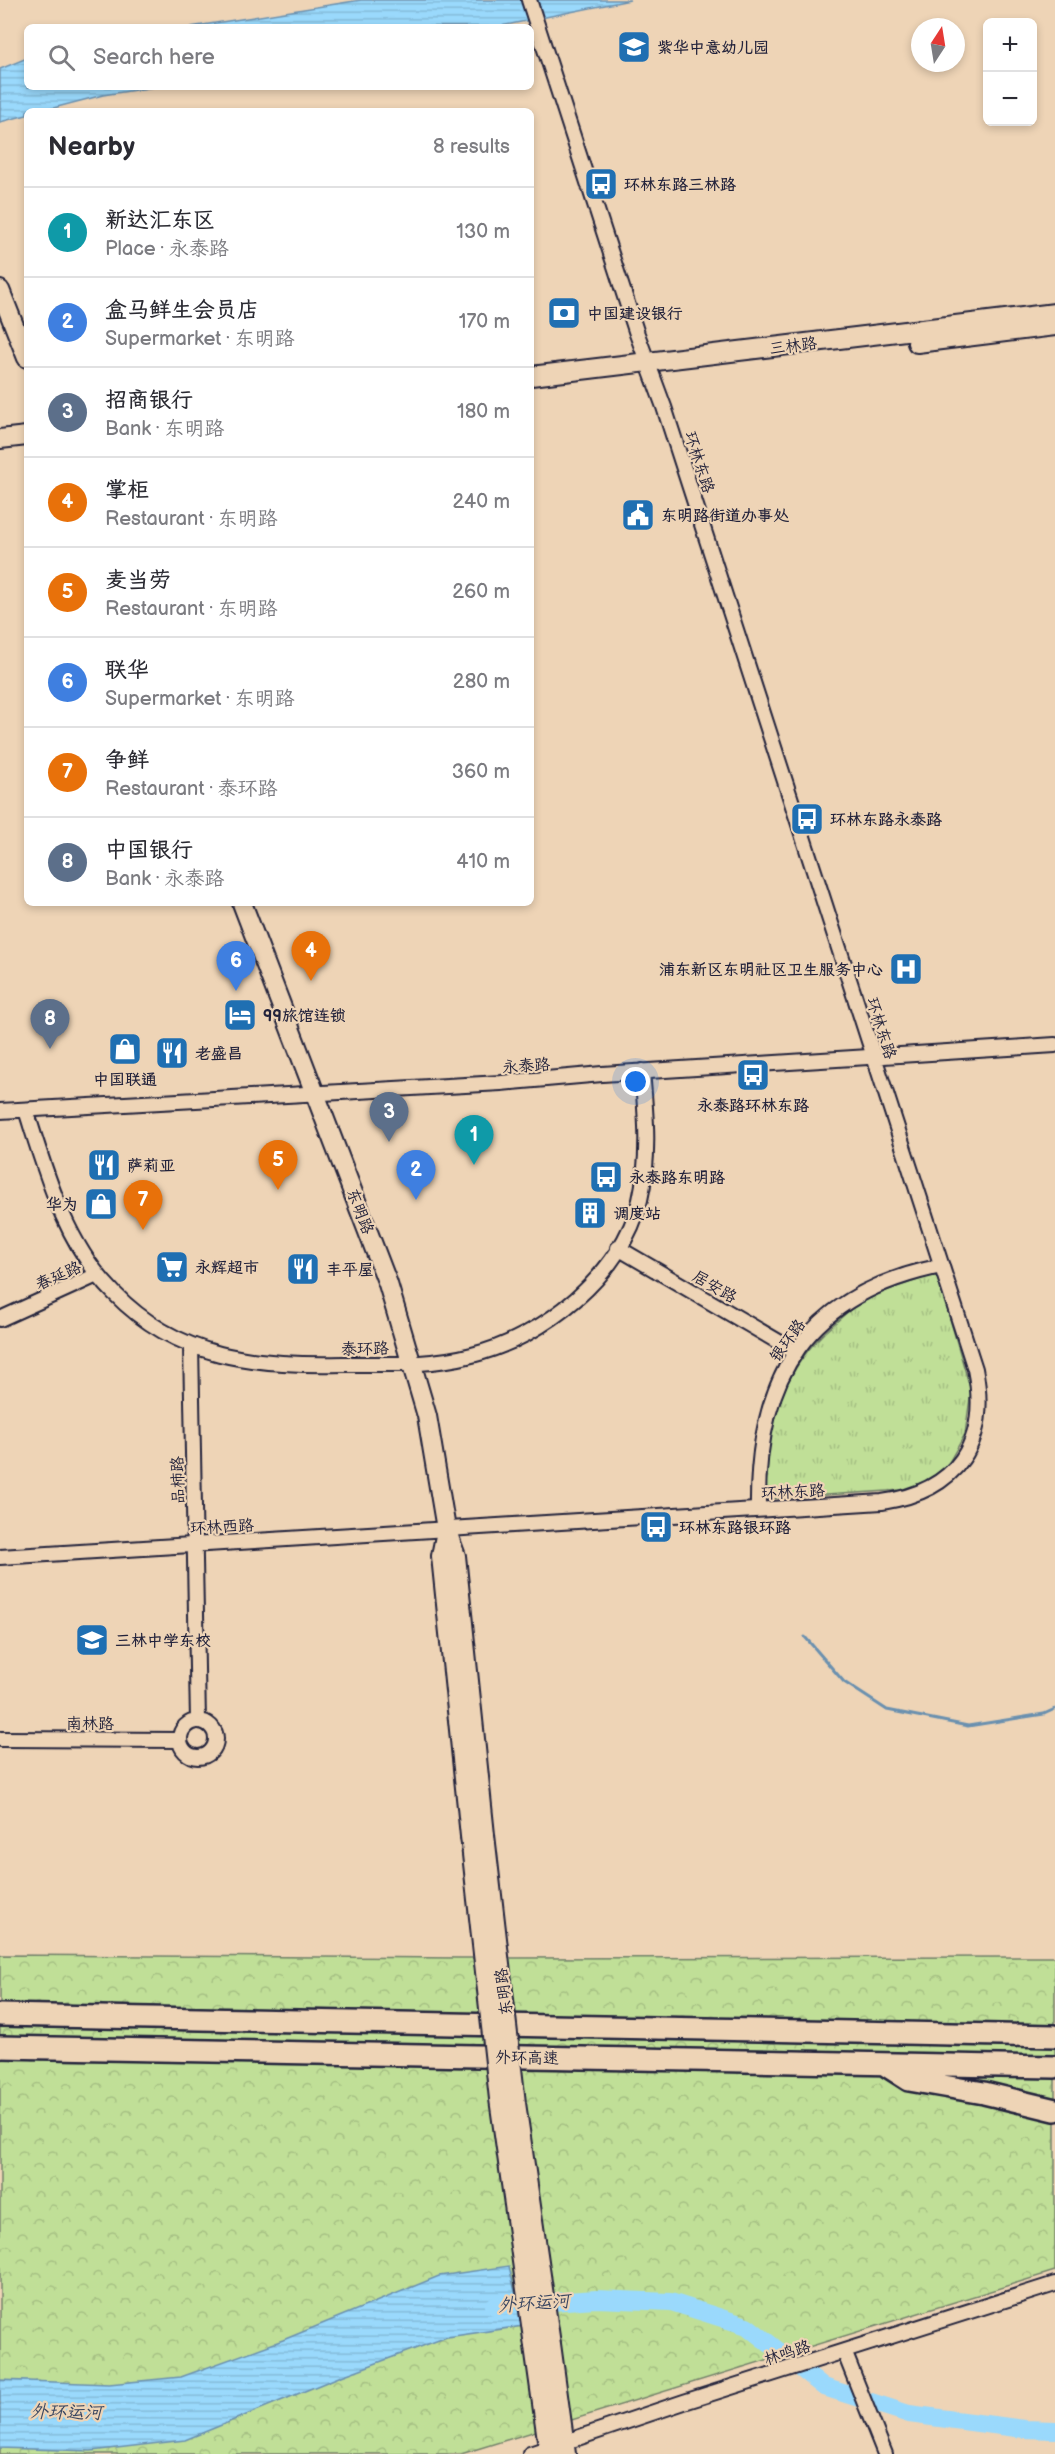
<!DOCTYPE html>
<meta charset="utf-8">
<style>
:root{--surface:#fff;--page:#f2f2f3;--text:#2b2b33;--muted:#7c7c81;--line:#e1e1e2;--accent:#111827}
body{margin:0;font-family:"Balsamiq Sans","LXGW WenKai TC",sans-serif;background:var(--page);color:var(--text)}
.controls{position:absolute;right:18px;top:18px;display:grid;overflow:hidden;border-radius:9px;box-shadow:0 3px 9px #0003}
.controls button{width:54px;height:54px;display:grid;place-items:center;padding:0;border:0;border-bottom:2px solid var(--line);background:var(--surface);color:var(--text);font:30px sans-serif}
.compass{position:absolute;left:911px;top:18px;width:54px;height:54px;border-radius:50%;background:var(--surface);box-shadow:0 3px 9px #0003;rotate:12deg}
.you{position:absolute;left:636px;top:1082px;width:21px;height:21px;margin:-15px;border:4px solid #fff;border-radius:50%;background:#1a73e8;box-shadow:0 0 0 9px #1a73e833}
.badge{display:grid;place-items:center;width:39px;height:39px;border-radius:50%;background:var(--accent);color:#fff;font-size:20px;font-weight:700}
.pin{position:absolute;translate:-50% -50px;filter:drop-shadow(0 2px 3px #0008)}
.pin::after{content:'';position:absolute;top:32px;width:21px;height:18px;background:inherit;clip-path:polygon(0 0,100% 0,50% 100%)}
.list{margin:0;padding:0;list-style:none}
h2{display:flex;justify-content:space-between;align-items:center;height:78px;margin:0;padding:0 24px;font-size:26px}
h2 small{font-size:20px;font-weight:400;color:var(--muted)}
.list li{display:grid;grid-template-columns:39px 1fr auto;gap:18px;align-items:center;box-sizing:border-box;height:90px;padding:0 24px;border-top:2px solid var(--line)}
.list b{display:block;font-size:22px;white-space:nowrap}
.list p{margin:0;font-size:20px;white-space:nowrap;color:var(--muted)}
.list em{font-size:20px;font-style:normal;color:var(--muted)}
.icon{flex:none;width:33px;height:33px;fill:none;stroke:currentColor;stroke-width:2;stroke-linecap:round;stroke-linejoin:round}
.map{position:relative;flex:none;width:1055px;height:2454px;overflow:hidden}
.search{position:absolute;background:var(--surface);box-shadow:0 3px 9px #0003;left:24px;top:24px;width:510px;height:66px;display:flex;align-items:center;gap:15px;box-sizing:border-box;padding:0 21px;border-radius:9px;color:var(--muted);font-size:22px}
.panel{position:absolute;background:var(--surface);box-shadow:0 3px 9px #0003;left:24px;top:108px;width:510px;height:798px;border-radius:9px}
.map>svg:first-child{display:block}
</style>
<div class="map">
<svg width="1055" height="2454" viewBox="0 0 1055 2454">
<defs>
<pattern id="forest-crowns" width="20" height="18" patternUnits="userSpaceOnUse" patternTransform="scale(1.5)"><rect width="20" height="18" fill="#c0df97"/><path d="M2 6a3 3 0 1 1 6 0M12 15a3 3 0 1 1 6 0" fill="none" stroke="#a5bf83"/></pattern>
<pattern id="park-tufts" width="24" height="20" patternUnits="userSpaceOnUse" patternTransform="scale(1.5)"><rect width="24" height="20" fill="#c0df97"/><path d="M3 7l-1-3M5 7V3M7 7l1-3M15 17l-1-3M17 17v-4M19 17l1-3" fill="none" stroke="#a5bf83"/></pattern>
<pattern id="water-rules" width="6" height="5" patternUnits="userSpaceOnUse" patternTransform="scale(1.5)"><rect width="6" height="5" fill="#9ad9fc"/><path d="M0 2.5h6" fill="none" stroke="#84bad9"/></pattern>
</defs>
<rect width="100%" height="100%" fill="#eed4b6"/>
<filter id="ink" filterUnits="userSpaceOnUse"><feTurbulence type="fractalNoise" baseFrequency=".0167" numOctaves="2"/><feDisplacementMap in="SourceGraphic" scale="12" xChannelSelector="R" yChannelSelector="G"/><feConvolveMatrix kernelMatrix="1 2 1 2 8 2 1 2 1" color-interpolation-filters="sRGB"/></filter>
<g filter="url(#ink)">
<!-- forest -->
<path fill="url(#forest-crowns)" stroke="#718069" stroke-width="1.5" d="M0,1955L460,1958L1055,1957V2271L461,2454H0Z"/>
<!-- park -->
<path fill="url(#park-tufts)" stroke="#718069" stroke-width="1.5" d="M937,1274L971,1391L965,1434L948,1464L926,1484L903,1490L764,1499C764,1431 781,1368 835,1323C843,1316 851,1308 860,1303C884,1290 911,1282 937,1274Z"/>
<!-- water -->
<path fill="url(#water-rules)" stroke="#6a90af" stroke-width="1.5" d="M361,0H630L496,27H190Z
M27,58V87H155L103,95L42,111H27V115L0,122V69Z
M509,2266L523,2326L447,2337L339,2377L185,2440L91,2451L0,2448V2380L109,2384L181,2377L283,2340L439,2276Z"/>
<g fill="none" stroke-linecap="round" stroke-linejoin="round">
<!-- stream -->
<path stroke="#6a90af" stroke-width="3" d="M805,1637L844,1682L887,1710L968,1726L1044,1714L1055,1709"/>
<!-- river -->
<path stroke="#9ad9fc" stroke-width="18" d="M494,2306L596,2299L671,2302L747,2326L824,2387L909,2414L1024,2429L1055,2430"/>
<defs>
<path id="minor" d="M26,1110C46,1173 65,1244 114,1293C178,1359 256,1366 343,1364C386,1364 430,1366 472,1355C543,1338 623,1274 640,1200C650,1157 646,1114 642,1071
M0,1111L501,1083L602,1074L1055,1045
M618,1248L796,1352
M0,1319L97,1275
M191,1345L198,1721
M758,1509C756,1376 807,1293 942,1266
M0,1557L882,1502C957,1491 990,1443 975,1369L664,407L637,334L529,0
M180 1739a18 18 0 1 1 36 0a18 18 0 1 1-36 0Z
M0,1739L180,1740
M844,2351L885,2454
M530,2454L684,2402L1055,2284"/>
<path id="major" d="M0,290L27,358
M917,343L1055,326
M531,376L1055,313
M0,439L27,436
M242,903L388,1284L427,1416L446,1529L456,1556L485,1835
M446,1531L441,1556L470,1836
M551,2344L566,2454
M534,2346L549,2454"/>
<path id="highway" d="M0,2015L1055,2036
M0,2047L1055,2067
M884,2064L909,2080L984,2093L1055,2110"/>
</defs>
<!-- minor casing -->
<use href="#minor" stroke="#22223b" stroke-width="18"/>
<!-- major casing -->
<use href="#major" stroke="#22223b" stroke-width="22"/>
<!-- highway casing -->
<use href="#highway" stroke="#22223b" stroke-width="26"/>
<!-- minor -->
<use href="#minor" stroke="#eed4b6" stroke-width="14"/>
<!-- major -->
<use href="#major" stroke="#eed4b6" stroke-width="18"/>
<!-- highway -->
<use href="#highway" stroke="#eed4b6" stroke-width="21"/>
<defs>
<path id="major-bridge" d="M485,1835L516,2103L551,2344
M470,1836L499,2099L534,2346"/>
</defs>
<!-- major-bridge casing -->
<use href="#major-bridge" stroke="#22223b" stroke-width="22" stroke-linecap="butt"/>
<!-- major-bridge -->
<use href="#major-bridge" stroke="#eed4b6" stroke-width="18"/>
</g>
</g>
<!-- icons -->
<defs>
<symbol id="school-square" viewBox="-11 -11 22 22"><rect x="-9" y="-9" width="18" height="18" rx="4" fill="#1f6fb2" stroke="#eed4b6"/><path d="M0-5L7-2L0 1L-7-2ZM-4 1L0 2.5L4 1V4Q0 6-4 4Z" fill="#fff"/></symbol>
<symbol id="bus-square" viewBox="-11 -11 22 22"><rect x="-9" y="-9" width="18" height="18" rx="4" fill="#1f6fb2" stroke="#eed4b6"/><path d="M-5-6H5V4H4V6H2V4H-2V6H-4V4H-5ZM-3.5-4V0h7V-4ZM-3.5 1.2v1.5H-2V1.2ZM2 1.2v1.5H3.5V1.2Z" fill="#fff"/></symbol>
<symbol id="bank-square" viewBox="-11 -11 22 22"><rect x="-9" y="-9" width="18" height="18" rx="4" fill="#1f6fb2" stroke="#eed4b6"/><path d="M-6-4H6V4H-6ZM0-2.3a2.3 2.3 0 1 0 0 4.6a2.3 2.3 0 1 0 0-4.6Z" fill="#fff"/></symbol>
<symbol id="civic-square" viewBox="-11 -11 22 22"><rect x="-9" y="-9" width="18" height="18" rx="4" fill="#1f6fb2" stroke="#eed4b6"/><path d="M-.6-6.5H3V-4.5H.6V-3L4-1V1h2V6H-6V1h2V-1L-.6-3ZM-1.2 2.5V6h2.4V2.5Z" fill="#fff"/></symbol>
<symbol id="hospital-square" viewBox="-11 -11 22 22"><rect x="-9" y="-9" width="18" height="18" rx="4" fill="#1f6fb2" stroke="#eed4b6"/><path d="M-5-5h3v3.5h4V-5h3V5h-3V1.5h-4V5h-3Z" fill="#fff"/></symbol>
<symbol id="hotel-square" viewBox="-11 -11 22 22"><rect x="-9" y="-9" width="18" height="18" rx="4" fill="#1f6fb2" stroke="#eed4b6"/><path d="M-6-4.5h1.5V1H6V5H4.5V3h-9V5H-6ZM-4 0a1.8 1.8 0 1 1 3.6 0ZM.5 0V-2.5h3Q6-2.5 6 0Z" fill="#fff"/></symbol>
<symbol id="shop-square" viewBox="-11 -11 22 22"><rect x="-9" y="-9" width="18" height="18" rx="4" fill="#1f6fb2" stroke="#eed4b6"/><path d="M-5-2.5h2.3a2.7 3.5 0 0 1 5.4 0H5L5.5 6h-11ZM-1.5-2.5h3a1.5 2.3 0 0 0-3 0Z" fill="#fff"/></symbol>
<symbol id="restaurant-square" viewBox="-11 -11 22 22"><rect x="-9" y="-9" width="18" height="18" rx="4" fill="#1f6fb2" stroke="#eed4b6"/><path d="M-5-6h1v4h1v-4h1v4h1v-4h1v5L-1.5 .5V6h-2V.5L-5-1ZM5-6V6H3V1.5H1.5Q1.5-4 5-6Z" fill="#fff"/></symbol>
<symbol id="building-square" viewBox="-11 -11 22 22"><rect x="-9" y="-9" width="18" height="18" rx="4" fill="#1f6fb2" stroke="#eed4b6"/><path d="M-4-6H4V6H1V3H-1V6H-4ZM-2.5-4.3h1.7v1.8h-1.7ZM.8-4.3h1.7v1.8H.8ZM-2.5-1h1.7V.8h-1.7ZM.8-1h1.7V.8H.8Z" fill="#fff"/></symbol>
<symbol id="supermarket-square" viewBox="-11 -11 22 22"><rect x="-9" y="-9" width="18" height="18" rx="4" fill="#1f6fb2" stroke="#eed4b6"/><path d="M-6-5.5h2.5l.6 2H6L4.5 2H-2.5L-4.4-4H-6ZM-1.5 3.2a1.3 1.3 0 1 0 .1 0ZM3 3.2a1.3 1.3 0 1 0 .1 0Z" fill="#fff"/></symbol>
</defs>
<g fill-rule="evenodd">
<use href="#school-square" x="615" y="28" width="38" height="38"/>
<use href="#bus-square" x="582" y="165" width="38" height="38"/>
<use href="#bank-square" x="545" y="294" width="38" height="38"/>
<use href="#civic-square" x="619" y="496" width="38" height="38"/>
<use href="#bus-square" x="788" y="800" width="38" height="38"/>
<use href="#hospital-square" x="887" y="950" width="38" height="38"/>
<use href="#hotel-square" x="221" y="996" width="38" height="38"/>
<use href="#shop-square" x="106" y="1030" width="38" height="38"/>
<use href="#restaurant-square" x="153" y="1034" width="38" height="38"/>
<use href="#bus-square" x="734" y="1056" width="38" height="38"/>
<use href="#restaurant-square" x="85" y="1146" width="38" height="38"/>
<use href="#bus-square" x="587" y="1158" width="38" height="38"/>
<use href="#shop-square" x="82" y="1185" width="38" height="38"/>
<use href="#building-square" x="571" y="1194" width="38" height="38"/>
<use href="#supermarket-square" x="153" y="1248" width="38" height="38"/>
<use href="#restaurant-square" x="284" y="1250" width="38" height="38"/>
<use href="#bus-square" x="637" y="1508" width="38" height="38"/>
<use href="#school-square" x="73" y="1621" width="38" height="38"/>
</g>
<g text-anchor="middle" stroke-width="4.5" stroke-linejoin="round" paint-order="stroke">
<!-- poi labels -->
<g font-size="16" font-weight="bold" fill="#22223b" stroke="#eed4b6" text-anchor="start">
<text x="657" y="53">紫华中意幼儿园</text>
<text x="624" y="190">环林东路三林路</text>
<text x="587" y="319">中国建设银行</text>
<text x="661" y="521">东明路街道办事处</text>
<text x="830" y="825">环林东路永泰路</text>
<text x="883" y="975" text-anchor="end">浦东新区东明社区卫生服务中心</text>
<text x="263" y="1021">99旅馆连锁</text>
<text x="195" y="1059">老盛昌</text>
<text x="125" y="1085" text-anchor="middle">中国联通</text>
<text x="753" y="1111" text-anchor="middle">永泰路环林东路</text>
<text x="127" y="1171">萨莉亚</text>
<text x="629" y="1183">永泰路东明路</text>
<text x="78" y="1210" text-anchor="end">华为</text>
<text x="613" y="1219">调度站</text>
<text x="195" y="1273">永辉超市</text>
<text x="326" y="1275">丰平屋</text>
<text x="679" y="1533">环林东路银环路</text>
<text x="115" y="1646">三林中学东校</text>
</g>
<!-- street labels -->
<g font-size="16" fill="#22223b" stroke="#eed4b6">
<text transform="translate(793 345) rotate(-7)" y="6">三林路</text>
<text transform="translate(700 462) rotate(72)" y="6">环林东路</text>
<text transform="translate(882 1028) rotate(72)" y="6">环林东路</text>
<text transform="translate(526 1065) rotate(-4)" y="6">永泰路</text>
<text transform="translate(361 1211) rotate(69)" y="6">东明路</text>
<text transform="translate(58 1275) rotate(-24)" y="6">春延路</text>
<text transform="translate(715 1286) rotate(30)" y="6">居安路</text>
<text transform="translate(787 1340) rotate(-54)" y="6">银环路</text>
<text transform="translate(365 1348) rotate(-1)" y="6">泰环路</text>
<text transform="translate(177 1480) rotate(-91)" y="6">品柿路</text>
<text transform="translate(793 1491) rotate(-3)" y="6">环林东路</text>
<text transform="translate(222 1526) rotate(-3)" y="6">环林西路</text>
<text x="90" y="1729">南林路</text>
<text transform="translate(503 1992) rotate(-97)" y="6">东明路</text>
<text transform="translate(527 2057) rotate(1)" y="6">外环高速</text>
<text transform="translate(787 2352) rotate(-18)" y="6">林鸣路</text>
</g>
<!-- water labels -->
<g font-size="18" font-style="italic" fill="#3a4762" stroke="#eed4b6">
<text transform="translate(534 2303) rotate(-4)" y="6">外环运河</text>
<text transform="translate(66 2412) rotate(1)" y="6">外环运河</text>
</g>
</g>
</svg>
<div class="controls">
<button>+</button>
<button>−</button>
</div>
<svg class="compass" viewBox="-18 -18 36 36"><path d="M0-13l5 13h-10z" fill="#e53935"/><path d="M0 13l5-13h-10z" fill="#7c7c81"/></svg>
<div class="you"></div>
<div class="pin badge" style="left:474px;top:1165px;background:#0f9aa8">1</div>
<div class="pin badge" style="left:416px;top:1200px;background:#3f7fe0">2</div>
<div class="pin badge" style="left:389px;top:1142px;background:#5c6f8a">3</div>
<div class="pin badge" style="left:311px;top:981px;background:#e8710a">4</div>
<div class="pin badge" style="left:278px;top:1190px;background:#e8710a">5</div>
<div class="pin badge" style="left:236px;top:991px;background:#3f7fe0">6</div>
<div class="pin badge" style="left:143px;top:1230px;background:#e8710a">7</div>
<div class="pin badge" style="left:50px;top:1049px;background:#5c6f8a">8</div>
<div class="search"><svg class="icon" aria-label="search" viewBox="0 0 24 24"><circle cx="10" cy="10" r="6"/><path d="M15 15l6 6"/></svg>Search here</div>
<section class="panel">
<h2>Nearby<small>8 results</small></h2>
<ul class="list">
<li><span class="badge" style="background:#0f9aa8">1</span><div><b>新达汇东区</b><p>Place · 永泰路</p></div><em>130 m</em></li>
<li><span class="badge" style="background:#3f7fe0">2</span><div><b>盒马鲜生会员店</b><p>Supermarket · 东明路</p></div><em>170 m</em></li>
<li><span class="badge" style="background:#5c6f8a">3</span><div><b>招商银行</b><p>Bank · 东明路</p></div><em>180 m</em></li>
<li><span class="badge" style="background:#e8710a">4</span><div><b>掌柜</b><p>Restaurant · 东明路</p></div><em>240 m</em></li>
<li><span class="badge" style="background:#e8710a">5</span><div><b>麦当劳</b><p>Restaurant · 东明路</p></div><em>260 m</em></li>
<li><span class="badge" style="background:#3f7fe0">6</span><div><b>联华</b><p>Supermarket · 东明路</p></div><em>280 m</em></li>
<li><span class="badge" style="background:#e8710a">7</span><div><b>争鲜</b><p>Restaurant · 泰环路</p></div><em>360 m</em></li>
<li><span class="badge" style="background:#5c6f8a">8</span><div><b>中国银行</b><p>Bank · 永泰路</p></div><em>410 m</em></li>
</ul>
</section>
</div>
